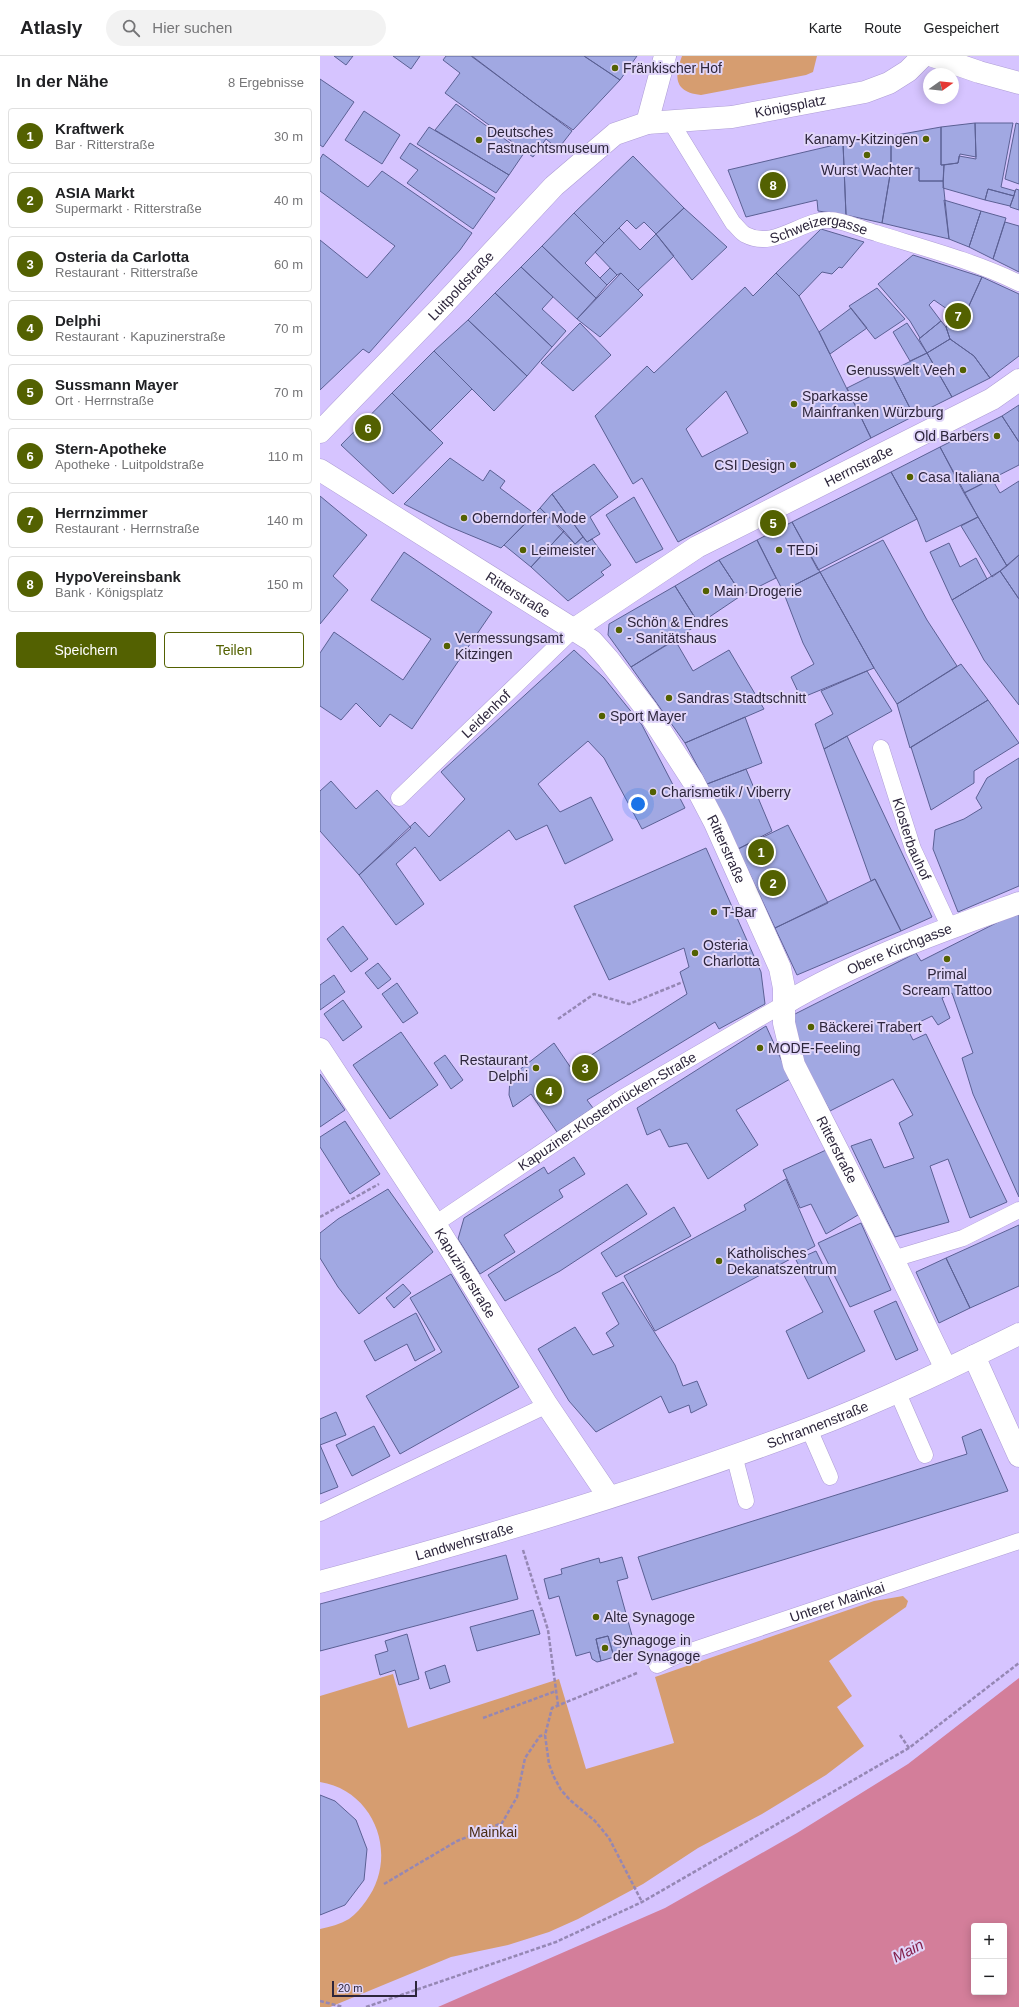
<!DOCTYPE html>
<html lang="de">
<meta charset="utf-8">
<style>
:root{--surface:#fff;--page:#f2f2f2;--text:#202124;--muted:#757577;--line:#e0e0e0;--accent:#536101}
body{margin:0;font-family:Arial,sans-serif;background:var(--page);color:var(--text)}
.controls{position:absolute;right:12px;bottom:12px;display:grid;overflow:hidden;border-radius:4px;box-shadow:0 2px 10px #0003}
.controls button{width:36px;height:36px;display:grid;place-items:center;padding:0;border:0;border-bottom:1px solid var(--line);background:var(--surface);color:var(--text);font:20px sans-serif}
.compass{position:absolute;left:603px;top:12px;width:36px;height:36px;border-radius:50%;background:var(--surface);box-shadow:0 2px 10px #0003;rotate:75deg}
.scale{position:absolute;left:12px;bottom:10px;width:85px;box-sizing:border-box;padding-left:4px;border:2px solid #2d263c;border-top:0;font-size:11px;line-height:14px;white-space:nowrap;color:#2d263c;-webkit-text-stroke:3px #e0d5f9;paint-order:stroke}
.you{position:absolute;left:318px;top:748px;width:14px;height:14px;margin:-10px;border:3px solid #fff;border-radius:50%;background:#1a73e8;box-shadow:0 0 0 6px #1a73e833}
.badge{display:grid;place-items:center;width:26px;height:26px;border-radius:50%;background:var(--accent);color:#fff;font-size:13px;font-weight:700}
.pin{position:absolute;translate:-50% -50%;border:2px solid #fff;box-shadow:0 1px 4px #0006}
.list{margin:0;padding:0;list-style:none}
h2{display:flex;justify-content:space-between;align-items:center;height:52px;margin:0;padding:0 16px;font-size:17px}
h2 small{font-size:13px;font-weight:400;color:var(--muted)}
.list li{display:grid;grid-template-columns:26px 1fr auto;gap:12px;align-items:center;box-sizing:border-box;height:56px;margin:0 8px 8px;padding:0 8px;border:1px solid var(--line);border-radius:4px}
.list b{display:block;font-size:15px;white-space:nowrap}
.list p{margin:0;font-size:13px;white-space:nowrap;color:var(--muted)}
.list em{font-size:13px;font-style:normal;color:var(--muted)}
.actions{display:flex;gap:8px;padding:12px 16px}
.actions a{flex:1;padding:9px 0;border:1px solid var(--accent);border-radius:4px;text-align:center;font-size:14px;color:var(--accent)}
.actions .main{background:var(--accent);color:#fff}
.icon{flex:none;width:22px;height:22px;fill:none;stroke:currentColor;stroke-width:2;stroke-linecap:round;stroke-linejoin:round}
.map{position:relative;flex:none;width:699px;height:1951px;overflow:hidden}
header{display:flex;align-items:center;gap:24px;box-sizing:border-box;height:56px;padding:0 20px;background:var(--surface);border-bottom:1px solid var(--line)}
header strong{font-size:19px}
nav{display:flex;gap:22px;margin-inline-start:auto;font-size:14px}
.search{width:280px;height:36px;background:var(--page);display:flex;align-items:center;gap:10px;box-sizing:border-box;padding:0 14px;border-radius:22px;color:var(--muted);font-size:15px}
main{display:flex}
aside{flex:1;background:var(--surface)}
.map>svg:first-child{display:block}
</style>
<header>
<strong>Atlasly</strong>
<div class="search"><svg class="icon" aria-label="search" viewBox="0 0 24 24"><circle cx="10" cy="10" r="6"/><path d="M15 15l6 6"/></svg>Hier suchen</div>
<nav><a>Karte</a><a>Route</a><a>Gespeichert</a></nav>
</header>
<main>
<aside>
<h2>In der Nähe<small>8 Ergebnisse</small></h2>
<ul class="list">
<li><span class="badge">1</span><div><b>Kraftwerk</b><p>Bar · Ritterstraße</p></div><em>30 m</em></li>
<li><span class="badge">2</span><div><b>ASIA Markt</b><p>Supermarkt · Ritterstraße</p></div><em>40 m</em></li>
<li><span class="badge">3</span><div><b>Osteria da Carlotta</b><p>Restaurant · Ritterstraße</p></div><em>60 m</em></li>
<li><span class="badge">4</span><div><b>Delphi</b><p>Restaurant · Kapuzinerstraße</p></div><em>70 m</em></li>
<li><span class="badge">5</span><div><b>Sussmann Mayer</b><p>Ort · Herrnstraße</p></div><em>70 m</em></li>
<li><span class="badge">6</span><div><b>Stern-Apotheke</b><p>Apotheke · Luitpoldstraße</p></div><em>110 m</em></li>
<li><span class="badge">7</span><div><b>Herrnzimmer</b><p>Restaurant · Herrnstraße</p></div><em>140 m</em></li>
<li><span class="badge">8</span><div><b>HypoVereinsbank</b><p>Bank · Königsplatz</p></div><em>150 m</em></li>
</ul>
<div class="actions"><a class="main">Speichern</a><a>Teilen</a></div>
</aside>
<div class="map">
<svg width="699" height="1951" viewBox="0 0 699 1951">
<rect width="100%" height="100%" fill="#d6c4ff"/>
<!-- green -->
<path fill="#d69d70" d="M362,0H497L493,16L486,19L381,39C354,36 354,21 362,0Z
M583,1540L588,1545L586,1551L509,1605L532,1640L517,1651L544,1690L506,1719L442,1758L378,1792L323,1828L258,1863L229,1876L188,1889L131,1901L10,1951H0V1873C10,1871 20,1868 29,1863C36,1858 41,1852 46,1845C79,1801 56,1735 0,1726V1640L73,1618L88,1672L239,1623L266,1713L354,1687L335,1621L554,1545Z"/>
<!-- water -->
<path fill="#d37e9a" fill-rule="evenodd" d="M699,1622V1951H118L345,1852L477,1777L588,1708ZM654,1870H684V1936H654Z"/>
<!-- building -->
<path fill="#a1a8e2" stroke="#5b6094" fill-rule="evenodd" d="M14,0H33L26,9Z
M73,0H100L91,13Z
M126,0H151L252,75L238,93L226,83L213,101L125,37L140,17L123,4Z
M152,0H264L300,24L253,74L214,47Z
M264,0H317L300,24Z
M0,23L34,46L3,91L0,89Z
M136,48L204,97L189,119L115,74Z
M44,55L80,79L62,108L25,84Z
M655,67L656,101L640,98L638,107L621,109V71Z
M655,67H693L681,131L695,135L694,140L668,133L665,144L623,132L624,109L638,107L639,100L656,103Z
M696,67L699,68V128L685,123Z
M109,71L189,119L176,137L97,88Z
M621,71V109H624L623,125H599V112L571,113V80Z
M571,80V113L562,167L526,159L523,87Z
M90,87L175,142L153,173L87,127L98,114L80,102Z
M523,87L526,159L498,155L497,144L426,161L408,114Z
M3,98L48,131L62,115L152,177L140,194L49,297L43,293L0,334V184L47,222L75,190L0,135V103Z
M313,100L364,152L336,178L324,166L316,173L307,164L284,187L254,157Z
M599,112V125H623L629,183L562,167L571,113Z
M668,133L694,140L690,150L665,144Z
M696,133L699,134V154L690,151Z
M624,144L661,155L649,191L629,183Z
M364,152L407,191L372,224L336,178Z
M661,155L686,162L673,203L649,191Z
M254,157L284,187L265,207L287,229L276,242L222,190Z
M685,166L699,170V216L673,203Z
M299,172L320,194L336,178L354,200L318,234L301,217L297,219L275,196Z
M501,173L544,186L522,212L519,211L512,218L502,216L479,240L456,217Z
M222,190L276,242L257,263L201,211Z
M593,199L662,221L646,256L630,248L627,253L614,244L609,249L621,265L600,282L590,265L558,228Z
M201,211L233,241L222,253L246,275L232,291L175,237Z
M290,212L297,219L287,229L280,222Z
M301,217L323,239L280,281L257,263Z
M456,217L479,240L499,276L551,382L358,486L322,422L313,428L275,360L327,310L334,317L425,231L433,240ZM406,335L428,377L382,401L366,373Z
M662,221L699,238V300L670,322L654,300L630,283L626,271L631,264L640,270Z
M557,232L585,263L555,283L529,250Z
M175,237L232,291L207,320L148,264Z
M531,252L547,272L510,298L499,276Z
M148,264L207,320L174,355L114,295Z
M621,265L626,271L630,283L607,297L599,283Z
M260,267L291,299L253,335L221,307Z
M587,267L607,297L590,305L573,276Z
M630,283L654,300L670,322L632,341L607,297Z
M114,295L152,333L110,375L72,337Z
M607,297L632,341L594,360L571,315Z
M569,311L594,360L551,382L527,332Z
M72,337L123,387L73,438L21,389Z
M699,349V386L682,360Z
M682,360L699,386V409L644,437L620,391Z
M620,391L658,461L606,486L597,463L571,416Z
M130,402L163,425L170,414L185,425L180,432L215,458L181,492L128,470L84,448Z
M274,408L298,441L270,461L280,478L267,486L232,438Z
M571,416L597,463L498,514L472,466Z
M672,423L680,437L699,425V499L687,510L644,437Z
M232,438L263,481L255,488L220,452Z
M0,440L47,479L13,520L28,534L0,568Z
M314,441L343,493L316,507L286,459Z
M220,452L244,475L211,511L184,489Z
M658,461L687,510L672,521L641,470Z
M472,466L500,516L463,535L437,484Z
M244,475L255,488L263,481L267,486L272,483L291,509L281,516L284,519L248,545L211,511Z
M437,484L456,522L422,539L399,504Z
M563,484L607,564L637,610L577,648L554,612L500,516Z
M629,487L640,511L656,502L667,523L632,544L610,496Z
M84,496L172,556L92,673L70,658L60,671L36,647L21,664L0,650V597L14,576L83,624L111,583L51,544Z
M699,499V543L680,515Z
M399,504L422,539L379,568L355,530Z
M680,515L699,543V649L664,604L632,544Z
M500,516L554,612L481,642L471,621L494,608L483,587L463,535Z
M355,530L379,568L311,611L288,579L289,568Z
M355,584L373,615L409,594L444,653L365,687L311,611Z
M254,594L284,622L322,669L365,752L322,773L284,702L268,685L218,728L240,756L271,741L293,784L245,808L227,769L196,784L189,774L120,825L95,791L76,808L104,848L76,869L39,819L95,766L109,781L145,743L121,716Z
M641,608L668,644L590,692L577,648Z
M547,615L572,655L504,693L495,668L513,658L501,635Z
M668,644L699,687L654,715V727L611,754L591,691Z
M425,661L442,707L387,728L365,687Z
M527,680L612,861L581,875L555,823L551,825L504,693Z
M699,702V830L638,856L613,793L615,774L644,763L662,752L656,742L667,722Z
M426,713L452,775L418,793L387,728Z
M11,725L36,753L57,734L91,772L39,819L0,775V735Z
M468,769L508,847L455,872L418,793Z
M386,792L441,916L445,948L399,973L395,966L267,1044L273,1052L237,1076L211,1038L193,1051L189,1039L190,1021L234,987L251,1012L367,938L360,916L369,911L364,892L289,924L254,850Z
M555,823L581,875L477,919L455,872Z
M699,859V1141L653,1038L642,1002L653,997L632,937L622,942L630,962L618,969L612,960L587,972L593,984L606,978L687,1146L650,1162L628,1103L610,1110L629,1166L575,1181L531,1090L551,1083L564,1112L594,1102L579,1067L593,1059L573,1023L510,1055L484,1008L471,960L596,897L601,905L688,861Z
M23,870L48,903L31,916L7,883Z
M58,907L71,923L58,933L45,917Z
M14,919L25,936L0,954V929Z
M77,927L98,957L83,967L62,938Z
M23,944L42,971L23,985L4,958Z
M446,970L470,1023L416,1054L438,1089L388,1123L367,1087L349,1091L340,1073L327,1079L317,1052Z
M81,976L118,1029L70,1063L33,1009Z
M125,999L143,1024L131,1033L114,1007Z
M0,1018L25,1054L0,1071Z
M25,1065L60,1118L30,1138L0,1091V1081Z
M506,1094L538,1159L506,1178L491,1148L480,1152L463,1114Z
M254,1101L265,1118L239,1134L243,1141L184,1179L195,1196L160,1218L138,1183L144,1162L224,1111L228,1118Z
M466,1123L495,1190L335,1275L304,1220L426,1154L424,1149Z
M307,1128L327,1158L240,1215L185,1245L168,1219Z
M68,1133L113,1196L39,1258L18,1231L0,1202V1177L18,1163Z
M354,1151L371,1180L296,1221L281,1197Z
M541,1167L571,1234L530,1251L498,1187Z
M699,1169V1230L650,1252L626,1202Z
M496,1195L545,1295L488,1323L466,1275L503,1256L476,1204Z
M626,1202L650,1252L619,1267L596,1216Z
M131,1218L199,1331L80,1398L46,1340L122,1296L90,1242Z
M303,1226L355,1309L363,1330L377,1325L387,1349L371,1357L369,1349L349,1357L341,1340L276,1376L249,1345L218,1293L255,1271L273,1299L294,1290L286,1277L299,1268L282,1237Z
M83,1228L91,1237L74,1252L66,1242Z
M576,1245L598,1294L576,1304L554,1255Z
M96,1257L115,1294L95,1305L87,1288L55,1305L44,1285Z
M16,1356L26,1379L0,1389L18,1431L0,1438V1363Z
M54,1370L70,1400L32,1420L16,1389Z
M661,1373L688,1435L332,1544L318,1501L647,1398L642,1381Z
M186,1499L198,1543L0,1595V1548Z
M302,1501L308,1522L297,1525L313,1583L300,1587L302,1594L299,1600L294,1601L288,1580L276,1583L281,1605L277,1606L272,1603L270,1596L256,1600L239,1540L229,1543L224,1523L242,1518L241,1513L279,1502L280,1507Z
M213,1554L220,1578L157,1595L150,1571Z
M87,1578L99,1623L79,1629L75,1614L60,1619L55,1599L68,1595L65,1585Z
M288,1580L294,1601L281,1605L276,1583Z
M125,1609L130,1626L110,1633L105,1616Z
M0,1739L15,1745L36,1764L47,1793L44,1824L25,1849L0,1859Z"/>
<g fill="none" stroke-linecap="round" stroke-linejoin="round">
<defs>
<g id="service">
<path id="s1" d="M351,66L413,167C417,170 421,177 426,179C454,194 482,163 510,164C523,164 543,174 556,177C604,192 654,205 699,227"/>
<path id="s2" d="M561,692L593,793L630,872"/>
<path id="s3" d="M79,742L253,574"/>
<path id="s4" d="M115,1168L302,1042L464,948"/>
<path d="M573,1203L643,1182L699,1154"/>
<path d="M577,1335L605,1399"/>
<path d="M489,1373L510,1421"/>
<path d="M414,1399L426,1445"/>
<path d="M0,1457L227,1349"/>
<path id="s5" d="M337,1609L356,1600L699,1485"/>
</g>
<g id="pedestrian">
<path id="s6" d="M253,574L377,491L672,343L699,324"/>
<path id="s7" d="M464,948C538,904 619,876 699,847"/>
</g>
<g id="minor">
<path d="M327,67L345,0"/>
<path id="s8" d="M0,414L272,585L288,603L327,654L373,725L395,767L460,912L464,932V967L474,1009L573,1203L626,1313"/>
<path id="s9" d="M0,993L115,1168L227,1349L289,1441"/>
<path d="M654,1300L699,1400"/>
<path id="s10" d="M0,1526C164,1482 328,1433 488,1373C560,1346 630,1312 699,1278"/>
</g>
<g id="tertiary">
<path d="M613,0L659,16L699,27"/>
<path id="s11" d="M0,376L123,249L234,130L295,78L327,67L412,61L545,36L569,27L588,15L603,0"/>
</g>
</defs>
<!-- service casing -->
<use href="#service" stroke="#ae9dd5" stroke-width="17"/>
<!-- pedestrian casing -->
<use href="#pedestrian" stroke="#ae9dd5" stroke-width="23"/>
<!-- minor casing -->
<use href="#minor" stroke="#ae9dd5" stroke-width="23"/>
<!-- tertiary casing -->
<use href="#tertiary" stroke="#ae9dd5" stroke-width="23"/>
<!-- path -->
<path stroke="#9587b4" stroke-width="2.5" stroke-dasharray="4 2" stroke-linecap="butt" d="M238,963L274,938L309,948L363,926
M0,1161L59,1128
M203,1494L228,1574L238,1649
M317,1617L232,1652L225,1679L229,1708L234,1721L241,1734L250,1744L275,1765L289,1782L322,1846
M163,1662L236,1635
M580,1679L589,1692
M64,1828L137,1785L182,1767L197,1741L205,1702L220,1680L225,1679
M0,1945L23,1951
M46,1951L236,1886L322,1846L589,1692L699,1607"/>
<!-- service -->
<use href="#service" stroke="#fff" stroke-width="16"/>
<!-- pedestrian -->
<use href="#pedestrian" stroke="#fff" stroke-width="22"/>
<!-- minor -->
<use href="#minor" stroke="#fff" stroke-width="22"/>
<!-- tertiary -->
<use href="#tertiary" stroke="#fff" stroke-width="22"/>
</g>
<!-- markers -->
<g fill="#536101" stroke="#e0d5f9" stroke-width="1.5">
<circle cx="295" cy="12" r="4"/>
<circle cx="606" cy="83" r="4"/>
<circle cx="159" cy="84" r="4"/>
<circle cx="547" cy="99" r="4"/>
<circle cx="643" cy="314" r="4"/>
<circle cx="474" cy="348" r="4"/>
<circle cx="677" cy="380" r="4"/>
<circle cx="473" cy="409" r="4"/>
<circle cx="590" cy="421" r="4"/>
<circle cx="144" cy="462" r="4"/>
<circle cx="203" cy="494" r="4"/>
<circle cx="459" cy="494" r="4"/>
<circle cx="386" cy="535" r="4"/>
<circle cx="299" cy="574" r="4"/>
<circle cx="127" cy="590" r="4"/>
<circle cx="349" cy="642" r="4"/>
<circle cx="282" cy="660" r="4"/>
<circle cx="333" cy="736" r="4"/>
<circle cx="394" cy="856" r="4"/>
<circle cx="375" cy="897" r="4"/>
<circle cx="627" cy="903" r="4"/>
<circle cx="491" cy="971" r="4"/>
<circle cx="440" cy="992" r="4"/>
<circle cx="216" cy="1012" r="4"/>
<circle cx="399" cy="1205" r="4"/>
<circle cx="276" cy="1561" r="4"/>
<circle cx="285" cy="1592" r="4"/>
</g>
<g text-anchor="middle" stroke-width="4" stroke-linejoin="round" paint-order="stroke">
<!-- poi labels -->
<g font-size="14" fill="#2d263c" stroke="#e0d5f9" text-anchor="start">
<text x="303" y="17">Fränkischer Hof</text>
<text x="167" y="81">Deutsches<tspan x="167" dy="16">Fastnachtsmuseum</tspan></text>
<text x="598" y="88" text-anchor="end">Kanamy-Kitzingen</text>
<text x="547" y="119" text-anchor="middle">Wurst Wachter</text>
<text x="635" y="319" text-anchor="end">Genusswelt Veeh</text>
<text x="482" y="345">Sparkasse<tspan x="482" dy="16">Mainfranken Würzburg</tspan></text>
<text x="669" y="385" text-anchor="end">Old Barbers</text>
<text x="465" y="414" text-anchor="end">CSI Design</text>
<text x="598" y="426">Casa Italiana</text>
<text x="152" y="467">Oberndorfer Mode</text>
<text x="211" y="499">Leimeister</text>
<text x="467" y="499">TEDi</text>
<text x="394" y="540">Main Drogerie</text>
<text x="307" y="571">Schön &amp; Endres<tspan x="307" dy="16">- Sanitätshaus</tspan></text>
<text x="135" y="587">Vermessungsamt<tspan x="135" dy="16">Kitzingen</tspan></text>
<text x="357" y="647">Sandras Stadtschnitt</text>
<text x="290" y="665">Sport Mayer</text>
<text x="341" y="741">Charismetik / Viberry</text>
<text x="402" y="861">T-Bar</text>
<text x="383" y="894">Osteria<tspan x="383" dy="16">Charlotta</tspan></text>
<text x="627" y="923" text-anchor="middle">Primal<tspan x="627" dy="16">Scream Tattoo</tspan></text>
<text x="499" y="976">Bäckerei Trabert</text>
<text x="448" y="997">MODE-Feeling</text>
<text x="208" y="1009" text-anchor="end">Restaurant<tspan x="208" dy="16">Delphi</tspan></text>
<text x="407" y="1202">Katholisches<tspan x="407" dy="16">Dekanatszentrum</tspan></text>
<text x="284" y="1566">Alte Synagoge</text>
<text x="293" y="1589">Synagoge in<tspan x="293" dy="16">der Synagoge</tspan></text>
</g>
<!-- street labels -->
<g font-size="14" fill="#2d263c" stroke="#e0d5f9">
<text dy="5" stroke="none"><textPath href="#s11" startOffset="598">Königsplatz</textPath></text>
<text dy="5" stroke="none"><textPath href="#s1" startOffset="212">Schweizergasse</textPath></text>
<text dy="5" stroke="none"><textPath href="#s11" startOffset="203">Luitpoldstraße</textPath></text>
<text dy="5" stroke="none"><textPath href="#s6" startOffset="330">Herrnstraße</textPath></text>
<text dy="5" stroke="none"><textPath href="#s8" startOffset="234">Ritterstraße</textPath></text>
<text dy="5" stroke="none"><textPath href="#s3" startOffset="121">Leidenhof</textPath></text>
<text dy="5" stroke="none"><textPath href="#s2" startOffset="96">Klosterbauhof</textPath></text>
<text dy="5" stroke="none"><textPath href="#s8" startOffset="570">Ritterstraße</textPath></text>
<text dy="5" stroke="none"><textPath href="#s7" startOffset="128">Obere Kirchgasse</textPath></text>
<text dy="5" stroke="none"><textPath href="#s4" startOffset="206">Kapuziner-Klosterbrücken-Straße</textPath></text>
<text dy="5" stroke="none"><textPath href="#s8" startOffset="894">Ritterstraße</textPath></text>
<text dy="5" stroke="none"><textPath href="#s9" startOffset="267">Kapuzinerstraße</textPath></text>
<text dy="5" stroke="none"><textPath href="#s10" startOffset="522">Schrannenstraße</textPath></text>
<text dy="5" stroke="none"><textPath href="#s10" startOffset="150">Landwehrstraße</textPath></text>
<text dy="5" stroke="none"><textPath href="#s5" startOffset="191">Unterer Mainkai</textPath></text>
</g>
<!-- park labels -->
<g font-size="14" fill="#4a2d15" stroke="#e0d5f9">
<text x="173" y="1781">Mainkai</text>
</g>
<!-- water labels -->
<g font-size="15" font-style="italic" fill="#841f4b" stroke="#e0d5f9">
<text transform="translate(588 1895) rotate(-27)" y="5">Main</text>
</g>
</g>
</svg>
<div class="controls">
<button>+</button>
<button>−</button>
</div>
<svg class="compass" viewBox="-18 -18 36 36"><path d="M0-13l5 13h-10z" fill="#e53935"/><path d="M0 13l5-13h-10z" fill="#757577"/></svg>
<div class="scale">20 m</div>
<div class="you"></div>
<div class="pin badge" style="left:441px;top:796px">1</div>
<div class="pin badge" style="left:453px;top:827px">2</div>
<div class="pin badge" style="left:265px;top:1012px">3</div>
<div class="pin badge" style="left:229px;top:1035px">4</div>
<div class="pin badge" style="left:453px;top:467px">5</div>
<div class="pin badge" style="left:48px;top:372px">6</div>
<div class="pin badge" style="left:638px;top:260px">7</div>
<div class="pin badge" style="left:453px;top:129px">8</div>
</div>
</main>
